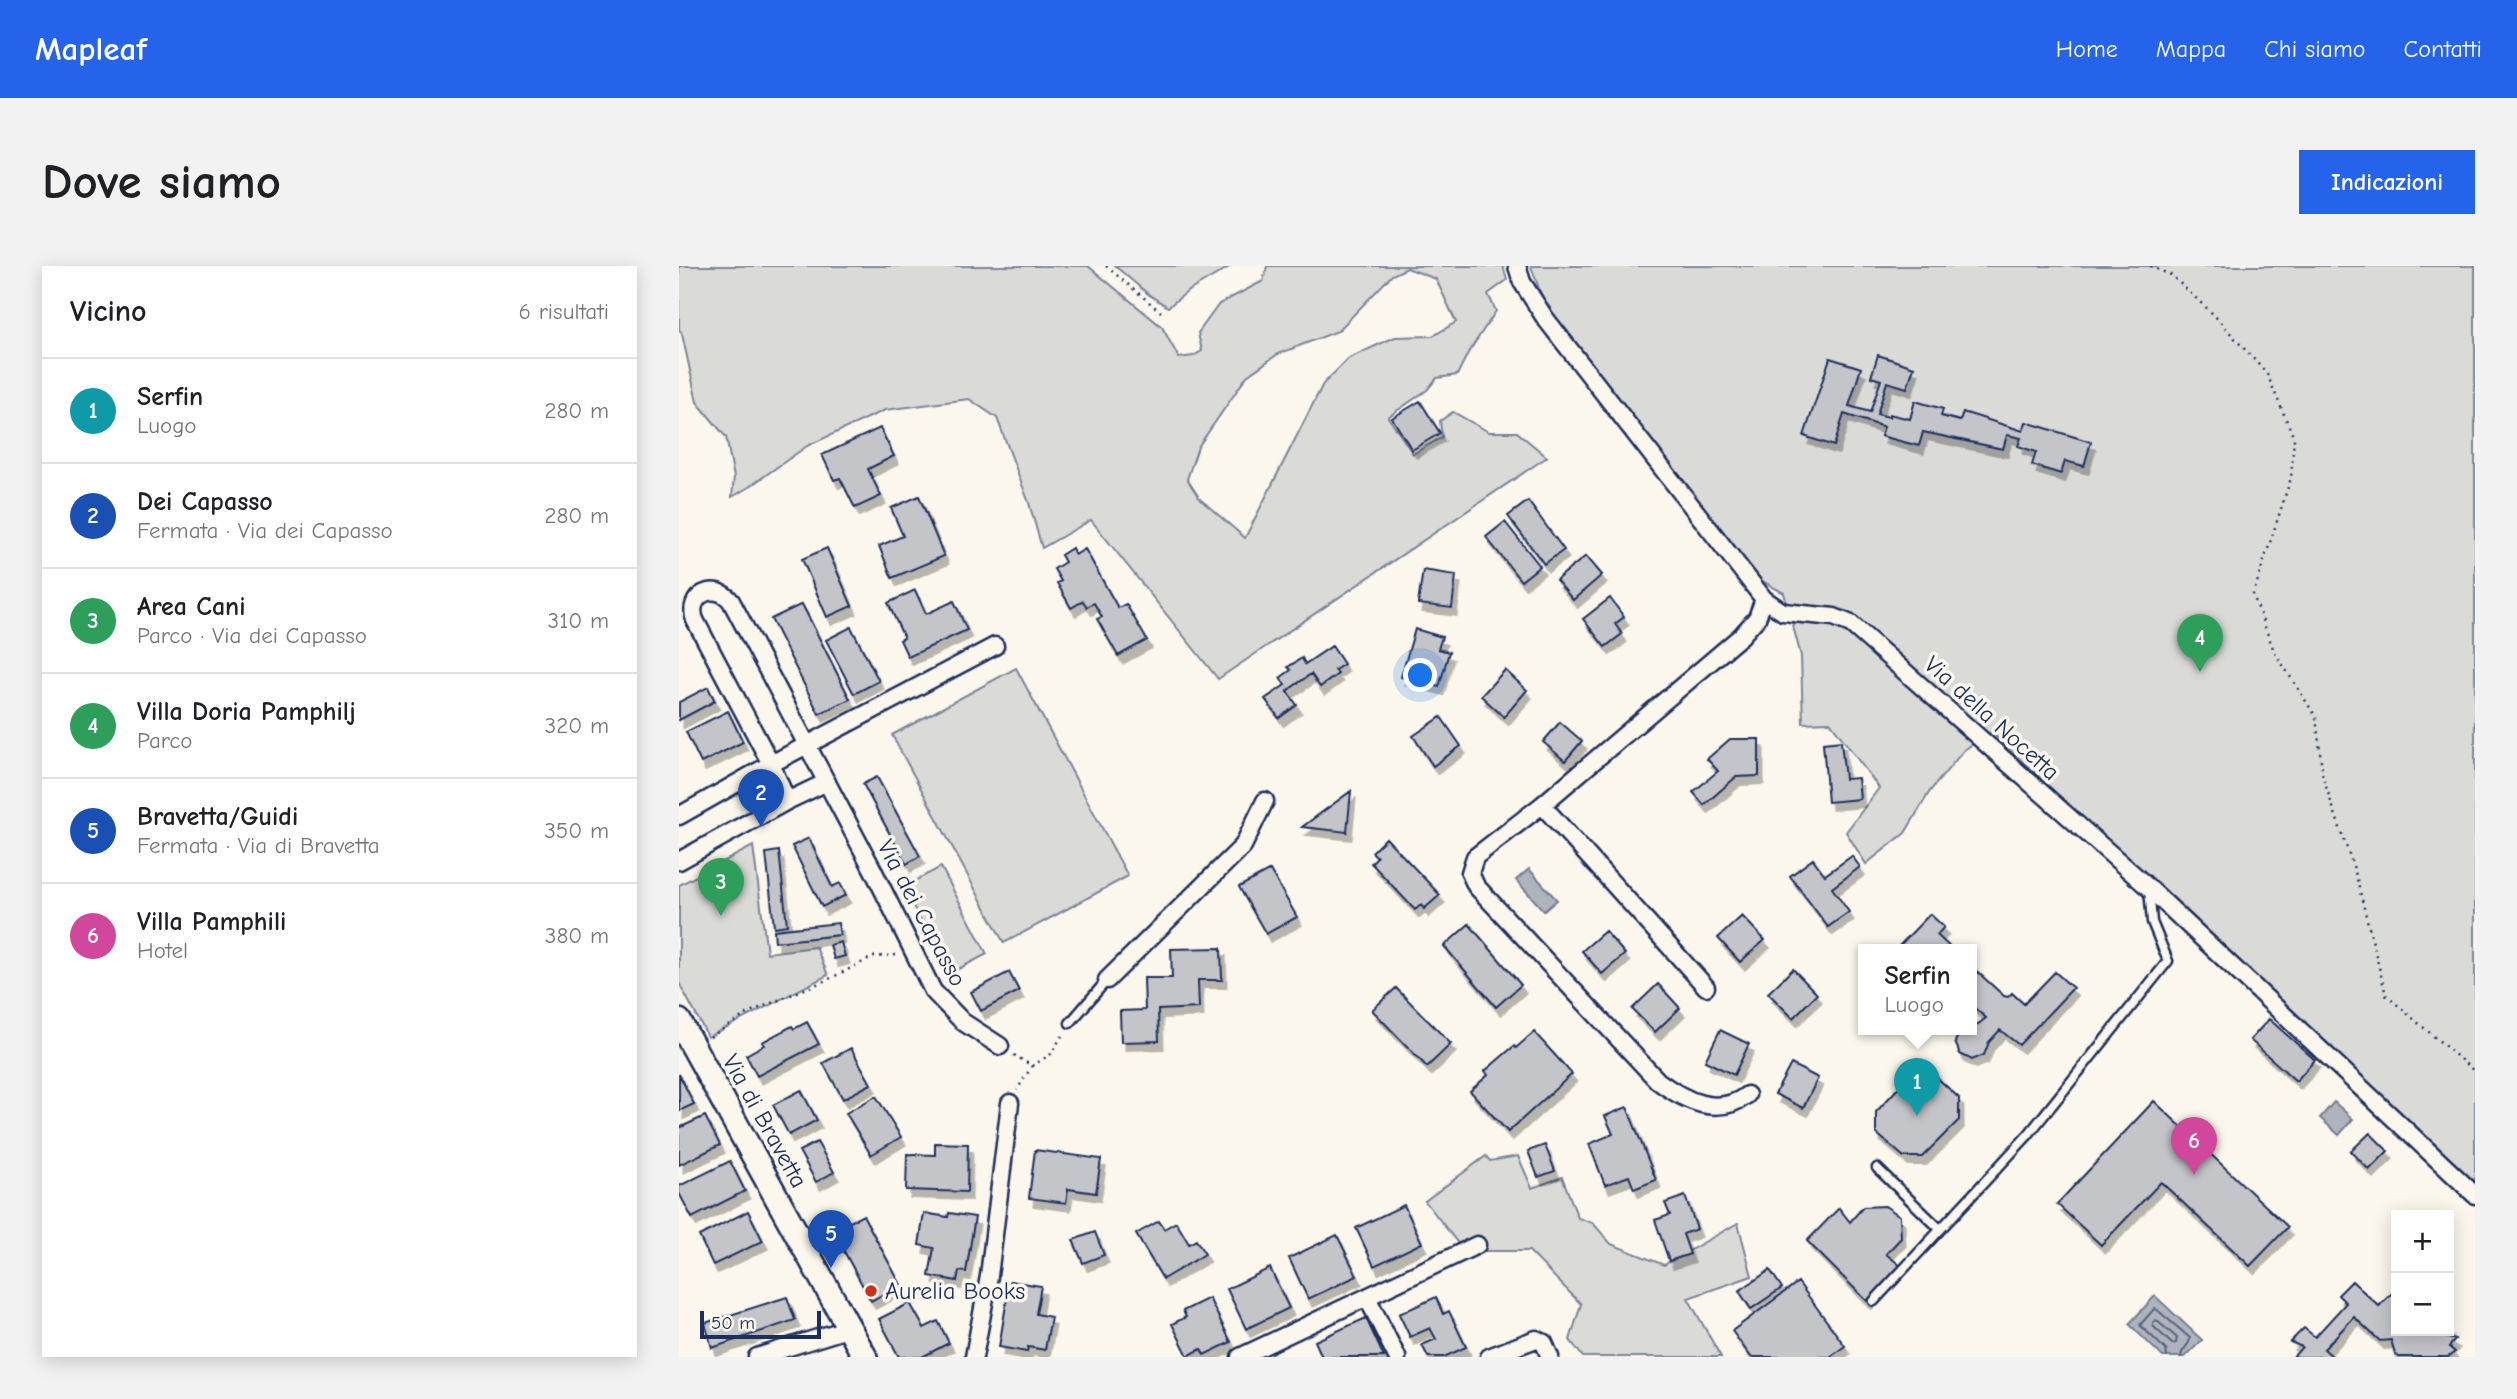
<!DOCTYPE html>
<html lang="it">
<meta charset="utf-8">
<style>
:root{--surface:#fff;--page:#f2f2f2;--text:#202124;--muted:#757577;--line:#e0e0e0;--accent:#2563eb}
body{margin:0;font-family:"Comic Neue",sans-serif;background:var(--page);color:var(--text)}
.controls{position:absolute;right:21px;bottom:21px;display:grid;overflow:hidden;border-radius:0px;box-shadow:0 4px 18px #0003}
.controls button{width:63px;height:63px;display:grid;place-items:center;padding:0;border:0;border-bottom:2px solid var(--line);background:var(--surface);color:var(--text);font:35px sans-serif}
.scale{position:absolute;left:21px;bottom:18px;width:121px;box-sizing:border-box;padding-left:7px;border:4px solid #1b2f5e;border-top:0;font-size:19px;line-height:24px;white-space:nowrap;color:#1b2f5e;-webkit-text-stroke:5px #fbf7ec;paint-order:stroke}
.you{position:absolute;left:742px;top:410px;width:24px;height:24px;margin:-18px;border:5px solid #fff;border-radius:50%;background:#1a73e8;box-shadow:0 0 0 10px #1a73e833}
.badge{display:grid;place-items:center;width:46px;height:46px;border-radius:50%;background:var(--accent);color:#fff;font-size:23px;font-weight:700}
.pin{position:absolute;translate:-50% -58px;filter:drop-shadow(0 2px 4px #0008)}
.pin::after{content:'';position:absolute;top:37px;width:24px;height:21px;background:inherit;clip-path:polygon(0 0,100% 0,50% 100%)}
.popup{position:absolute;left:1179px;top:678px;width:119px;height:91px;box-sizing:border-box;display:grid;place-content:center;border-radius:0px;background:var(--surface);filter:drop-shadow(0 2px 5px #0005);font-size:23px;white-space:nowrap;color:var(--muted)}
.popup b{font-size:26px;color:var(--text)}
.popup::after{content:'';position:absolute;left:50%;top:100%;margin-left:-14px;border:14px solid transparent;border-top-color:var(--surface)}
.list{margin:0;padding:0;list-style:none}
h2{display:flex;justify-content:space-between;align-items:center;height:91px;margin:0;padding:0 28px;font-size:30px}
h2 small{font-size:23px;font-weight:400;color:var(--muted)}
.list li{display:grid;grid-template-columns:46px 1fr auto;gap:21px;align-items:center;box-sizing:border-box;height:105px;padding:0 28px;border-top:2px solid var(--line)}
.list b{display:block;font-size:26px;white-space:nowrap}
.list p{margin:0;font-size:23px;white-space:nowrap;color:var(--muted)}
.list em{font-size:23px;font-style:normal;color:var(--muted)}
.map{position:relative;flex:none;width:1796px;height:1091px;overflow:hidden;border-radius:0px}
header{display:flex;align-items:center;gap:42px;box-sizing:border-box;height:98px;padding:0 35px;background:var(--accent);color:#fff}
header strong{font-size:33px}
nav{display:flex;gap:38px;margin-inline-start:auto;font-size:24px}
.intro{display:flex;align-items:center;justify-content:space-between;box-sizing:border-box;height:168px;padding:0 42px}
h1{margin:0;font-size:49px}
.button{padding:18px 32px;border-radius:0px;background:var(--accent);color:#fff;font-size:24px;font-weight:700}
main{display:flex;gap:42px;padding:0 42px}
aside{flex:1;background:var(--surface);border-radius:0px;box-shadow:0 4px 18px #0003}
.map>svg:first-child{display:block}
</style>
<header>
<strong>Mapleaf</strong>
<nav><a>Home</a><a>Mappa</a><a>Chi siamo</a><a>Contatti</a></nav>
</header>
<div class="intro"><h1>Dove siamo</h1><a class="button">Indicazioni</a></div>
<main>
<aside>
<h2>Vicino<small>6 risultati</small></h2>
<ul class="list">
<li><span class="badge" style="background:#0f9aa8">1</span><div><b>Serfin</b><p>Luogo</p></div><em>280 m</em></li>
<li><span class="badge" style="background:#1a4fb4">2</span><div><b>Dei Capasso</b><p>Fermata · Via dei Capasso</p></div><em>280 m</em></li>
<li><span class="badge" style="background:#2e9e5b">3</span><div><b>Area Cani</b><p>Parco · Via dei Capasso</p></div><em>310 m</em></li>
<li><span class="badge" style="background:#2e9e5b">4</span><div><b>Villa Doria Pamphilj</b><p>Parco</p></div><em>320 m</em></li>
<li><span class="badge" style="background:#1a4fb4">5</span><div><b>Bravetta/Guidi</b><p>Fermata · Via di Bravetta</p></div><em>350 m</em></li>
<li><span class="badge" style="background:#d1479c">6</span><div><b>Villa Pamphili</b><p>Hotel</p></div><em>380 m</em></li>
</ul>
</aside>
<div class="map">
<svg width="1796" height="1091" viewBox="0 0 1796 1091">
<defs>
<filter id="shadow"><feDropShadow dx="4.5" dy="8" stdDeviation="0" flood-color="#0004"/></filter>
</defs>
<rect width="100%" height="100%" fill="#fbf7ec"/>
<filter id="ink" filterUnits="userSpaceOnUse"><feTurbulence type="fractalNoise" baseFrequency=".0143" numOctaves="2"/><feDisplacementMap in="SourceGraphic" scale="14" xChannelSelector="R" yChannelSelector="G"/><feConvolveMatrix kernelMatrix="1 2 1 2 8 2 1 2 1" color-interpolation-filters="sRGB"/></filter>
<g filter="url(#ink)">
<!-- green -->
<path fill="#dadad7" stroke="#7a849a" stroke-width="2" fill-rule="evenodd" d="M0,0H409L483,61L500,92L514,90L523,85L519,67L540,38L584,15L588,0H824L828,14L809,28L817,45L789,87L778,109L758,112L748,124L709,151L734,188L763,171L761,155L774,146L810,166H838L868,191L539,413L412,254L363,282L350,237L318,152L290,133L206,144L128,180L70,221L53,231L55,211L47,171L18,136L3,68L0,63ZM728,2L757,13L777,56L754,70L716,71L670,92L644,118L566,272L521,233L508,213L519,181L568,110L599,88L659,65L713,9Z
M436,0H552L508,26L489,41L469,28Z
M852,0H1796V920L1312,466L1285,484L1251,525L1226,567L1187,598L1167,566L1200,522L1151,456L1124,457L1122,390L1105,327L1083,315L943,146L869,48Z
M337,402L449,610L325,677L213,469Z
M74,580L88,687L137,681L149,709L29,771L0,717V619Z
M262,601L308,688L270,708L224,621Z
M807,890L811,895L839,890L853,922L883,911L899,952L914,957L932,978L985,999L1059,957L1073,1010L1009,1032L1042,1091H904L891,1074L902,1038L850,985H785L746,935Z"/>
<!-- water -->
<path fill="#afb3bb" stroke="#747e96" stroke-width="2" d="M850,603L878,634L865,645L837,614Z
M1655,836L1674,853L1660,869L1641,852Z
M1476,1030L1523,1074L1506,1091H1484L1450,1058Z"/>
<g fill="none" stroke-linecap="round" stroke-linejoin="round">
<!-- shore -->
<path stroke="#566483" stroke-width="2" d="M1477,1054L1498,1072L1497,1077L1493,1078L1474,1060V1056Z
M1488,1091L1487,1084L1461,1059L1476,1042L1511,1072C1511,1080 1502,1083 1502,1091"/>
</g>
<!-- building -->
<path fill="#c3c5c9" stroke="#1b2f5e" stroke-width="2" filter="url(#shadow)" d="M1199,89L1235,101L1228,122L1208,116L1198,148L1210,151V148L1231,153L1236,135L1264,143L1262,150L1281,155L1284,146L1344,165L1347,156L1412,176L1405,200L1386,195L1382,208L1353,199L1357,186L1339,180L1342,172L1328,169L1324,183L1244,166L1240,180L1202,170L1205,161L1165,148L1155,180L1125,170L1151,92L1182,102L1170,140L1191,146L1202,114L1192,111Z
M741,135L761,167L733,184L713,152Z
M201,162L215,190L189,203L202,230L176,242L161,212L155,214L143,189Z
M240,230L265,290L213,312L200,280L224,270L212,242Z
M849,235L885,284L865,298L829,250Z
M826,256L861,300L842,315L807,271Z
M148,282L173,340L148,351L123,293Z
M393,282L396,289L406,283L439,342L447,338L468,374L439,390L418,353L423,351L415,337L408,341L404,335L392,342L378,317L382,315L375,303L386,296L382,289Z
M907,290L923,309L894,334L877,314Z
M744,304L777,309L773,342L739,338Z
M236,324L247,348L275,335L288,364L229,391L221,374L225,372L209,337Z
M931,332L945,351L936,358L943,368L926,381L904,353Z
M123,338L171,433L140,448L92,353Z
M172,361L200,415L175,428L147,374Z
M736,363L763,371L759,383L770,386L760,421L722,411Z
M653,380L665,398L656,404L659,408L641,421L632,408L608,425L618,439L600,452L586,433L606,419L601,412L612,404L609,401L623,392L626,398Z
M826,404L848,424L825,451L802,430Z
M29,421L36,435L0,454V436Z
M49,445L64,476L22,497L7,466Z
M762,451L782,480L754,500L734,470Z
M881,456L903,475L886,495L864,476Z
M1051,473H1080V510L1057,511L1025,539L1014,526L1039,505L1028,493Z
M1162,475L1166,513L1179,512L1181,533L1149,536L1144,477Z
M198,511L241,590L227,598L184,518Z
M672,525L668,566L623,561Z
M130,572L153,621L161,617L167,629L143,641L113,580Z
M707,572L761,629L745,643L742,639L736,644L692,597L698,591L693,586Z
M100,585L108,659L95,661L87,587Z
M1173,590L1181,601L1153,622L1170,646L1149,661L1111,610L1134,593L1146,609Z
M591,604L618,651L587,668L560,621Z
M1251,648L1265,661L1258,669L1274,684H1224L1220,680Z
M1063,650L1086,674L1061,696L1039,672Z
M159,657L161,669L96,676L95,664Z
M790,658L842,719L817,741L765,680Z
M926,665L946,688L923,708L903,685Z
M162,676L166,690L155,693L151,679Z
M542,682L543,714H519L520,742L479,744L480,775L442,776L441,745L466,744L465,712H493L492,683Z
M1292,700L1325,730L1329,731L1333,727L1345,738L1376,706L1394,722L1340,779L1321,764L1310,776L1305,789L1293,794L1281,788L1276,776L1281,764H1292V760L1298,759L1307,752L1292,739Z
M1114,703L1138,728L1114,752L1089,727Z
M330,706L340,725L302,745L292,726Z
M979,718L1001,742L976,766L953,743Z
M717,722L772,778L748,801L693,744Z
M1590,753L1636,794L1617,815L1571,774Z
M128,756L140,778L78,810L67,789L85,779L83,776L113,760L115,763Z
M1041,764L1070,778L1055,809L1026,795Z
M855,766L893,808L829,866L791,825L809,809L806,805L835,780L837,782Z
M172,782L192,818L164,833L144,797Z
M1112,798L1139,812L1124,842L1096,828Z
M1233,807H1253L1280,832V854L1243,891H1225L1197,867V846Z
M0,808L15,838L0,845Z
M122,824L138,854L110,869L94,839Z
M197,830L222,871L192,889L167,847Z
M1475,835L1609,961L1571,1000L1482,916L1422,979L1378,938Z
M948,841L977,914L955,923L950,910L926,919L910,878L934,868L926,850Z
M26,850L41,879L0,899V862Z
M1691,867L1709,885L1690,904L1672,885Z
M138,876L155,906L137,916L120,885Z
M256,877L289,878L288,926L227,924L228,888L256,889Z
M866,879L876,905L859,911L849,885Z
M356,884L422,893L417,927L389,923L387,937L350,932Z
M51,895L66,925L13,952L0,927V920Z
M1006,930L1018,963L1004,968L1011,988L990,995L976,954L991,949L986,937Z
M725,939L743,977L695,1000L677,962Z
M1206,940L1221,950L1222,972L1207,988L1222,1000L1188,1035L1128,975L1160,942L1171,956L1184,941Z
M69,945L84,975L34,999L20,970Z
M245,947L269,951L270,947L296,951L287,1006L280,1005L278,1015L250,1010L255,982L240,979Z
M184,949L222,1019L192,1035L154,965Z
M480,955L485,963L497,956L510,978L517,974L526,988L484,1013L457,968Z
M416,966L425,989L404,997L394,974Z
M658,969L678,1010L629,1033L610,992Z
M591,1002L610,1042L567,1063L548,1023Z
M1091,1004L1103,1022L1072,1043L1060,1025Z
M331,1015L362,1020L357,1048L372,1051L366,1084L349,1081L348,1086L320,1081Z
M1673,1015L1700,1040L1715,1025L1717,1028V1065H1770V1063L1771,1064L1766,1071L1776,1074L1770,1081L1776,1086L1769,1091H1720L1716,1088L1712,1074L1701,1075L1675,1051L1645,1083L1654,1091H1614L1623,1081L1611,1076L1625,1062L1636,1071L1667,1037L1659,1029Z
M1119,1016L1166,1080L1151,1091H1072L1053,1065Z
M108,1031L116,1054L33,1082L26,1057Z
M757,1031L764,1048L770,1045L787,1081L765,1091H749L743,1079L757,1073L751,1062L731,1071L720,1048Z
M530,1032L552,1076L525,1089L522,1083L509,1090L493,1058L507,1051L504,1045Z
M231,1037L245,1062L259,1055L270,1077L243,1091H220L200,1053Z
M687,1052L705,1091H643L636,1075Z"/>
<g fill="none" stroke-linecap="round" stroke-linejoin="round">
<defs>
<path id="service" d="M391,757L428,714
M1198,902L1260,962
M1195,1035L1349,869L1489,695L1473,656L1470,623"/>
<path id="minor" d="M838,0L843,16L866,52L1085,333L1104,346L1155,351L1172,358L1470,622L1796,929
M108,535L92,498L16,354C7,329 36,315 52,335L193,602L254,725L284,756L321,780
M863,539L1027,721
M0,550L92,498L316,380
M0,595L108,535L148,516
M428,714L564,580L586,535
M1068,829C1038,852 1005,834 979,815L797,620L791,607L796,591L863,539L1062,370L1078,352L1085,333
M688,1031L718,1091
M78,1091L171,1062
M295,1091L310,1010L331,837
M561,1091L798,979
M810,1091L857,1073L865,1077L871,1091"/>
<path id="secondary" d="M0,755L186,1091"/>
</defs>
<!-- service casing -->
<use href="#service" stroke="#1b2f5e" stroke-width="13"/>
<!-- minor casing -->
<use href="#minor" stroke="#1b2f5e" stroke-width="21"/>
<!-- secondary casing -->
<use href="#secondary" stroke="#1b2f5e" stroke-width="28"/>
<!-- path -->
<path stroke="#1b2f5e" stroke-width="2.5" stroke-dasharray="2 5" stroke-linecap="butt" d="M427,0L482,46
M1471,0L1492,9L1535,49L1588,108L1615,172L1612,212L1574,329L1595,385L1637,451L1644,512L1676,606L1707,729L1796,806
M31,771L71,746L150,713L194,691L218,689
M335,789L353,800L338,824
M353,800L372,788L384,768"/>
<!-- service -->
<use href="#service" stroke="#fbf7ec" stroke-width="8"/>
<!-- minor -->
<use href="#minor" stroke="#fbf7ec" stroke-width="16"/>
<!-- secondary -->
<use href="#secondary" stroke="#fbf7ec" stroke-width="23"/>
</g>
</g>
<!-- markers -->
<circle fill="#c8321e" stroke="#fbf7ec" stroke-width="2.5" cx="192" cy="1025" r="7"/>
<g text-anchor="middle" stroke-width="7" stroke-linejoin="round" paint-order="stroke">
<!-- street labels -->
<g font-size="24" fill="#1b2f5e" stroke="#fbf7ec">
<text transform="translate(1313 452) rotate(42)" y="8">Via della Nocetta</text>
<text transform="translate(243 647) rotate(62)" y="8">Via dei Capasso</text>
<text transform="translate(86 855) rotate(61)" y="8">Via di Bravetta</text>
</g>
<!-- poi labels -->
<g font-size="24" fill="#1b2f5e" stroke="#fbf7ec" text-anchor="start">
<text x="206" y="1033">Aurelia Books</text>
</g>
</g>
</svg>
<div class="controls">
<button>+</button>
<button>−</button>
</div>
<div class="scale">50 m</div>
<div class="you"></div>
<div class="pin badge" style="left:1238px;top:850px;background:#0f9aa8">1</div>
<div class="popup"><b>Serfin</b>Luogo</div>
<div class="pin badge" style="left:82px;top:561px;background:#1a4fb4">2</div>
<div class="pin badge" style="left:42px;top:650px;background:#2e9e5b">3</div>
<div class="pin badge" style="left:1521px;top:406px;background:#2e9e5b">4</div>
<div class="pin badge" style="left:152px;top:1002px;background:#1a4fb4">5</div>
<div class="pin badge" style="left:1515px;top:909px;background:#d1479c">6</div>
</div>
</main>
